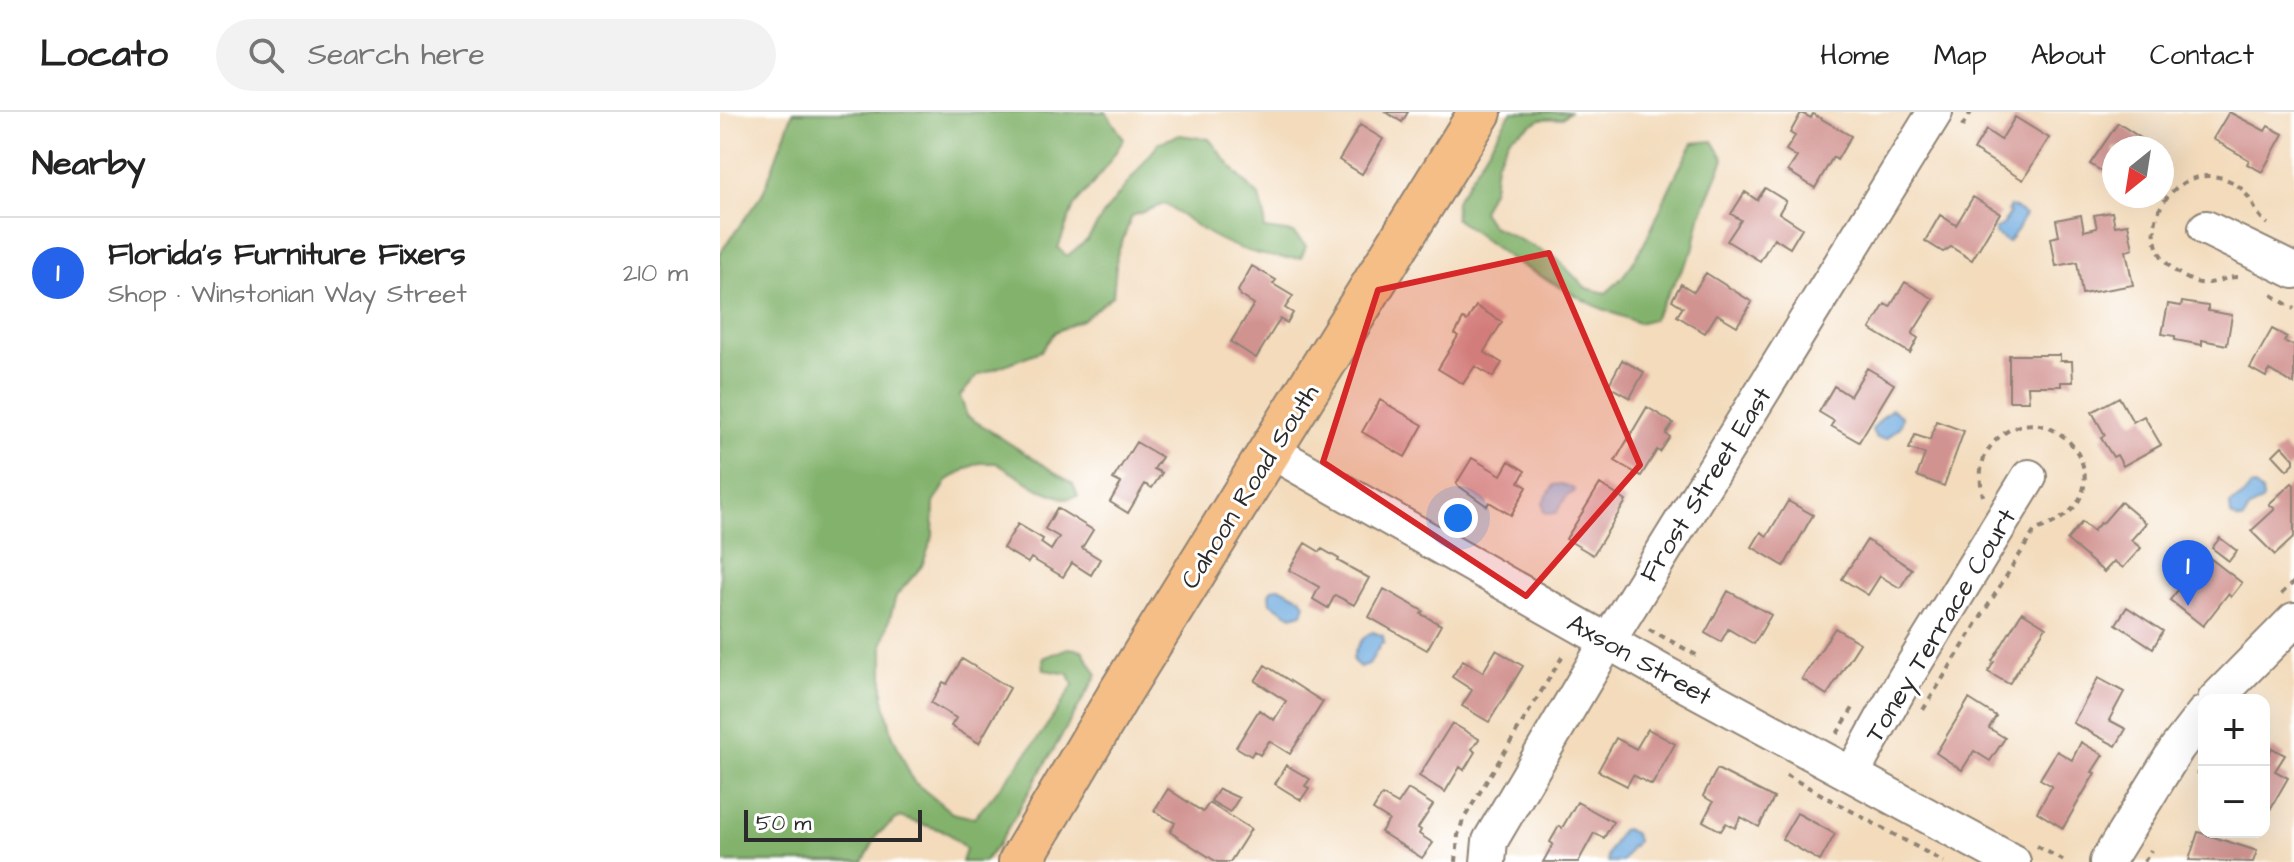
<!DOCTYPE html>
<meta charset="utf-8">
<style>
:root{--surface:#fff;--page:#f2f2f2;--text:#222;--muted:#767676;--line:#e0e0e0;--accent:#2563eb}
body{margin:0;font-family:"Architects Daughter",sans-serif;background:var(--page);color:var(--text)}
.controls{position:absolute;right:24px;bottom:24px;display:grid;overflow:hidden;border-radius:16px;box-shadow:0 8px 32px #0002}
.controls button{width:72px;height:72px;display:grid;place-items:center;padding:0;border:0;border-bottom:2px solid var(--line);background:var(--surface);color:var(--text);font:40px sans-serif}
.compass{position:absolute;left:1382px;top:24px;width:72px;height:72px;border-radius:50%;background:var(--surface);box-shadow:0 8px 32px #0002;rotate:210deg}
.scale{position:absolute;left:24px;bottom:20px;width:178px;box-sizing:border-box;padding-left:8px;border:4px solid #2b2b2b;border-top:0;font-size:22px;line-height:28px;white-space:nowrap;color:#2b2b2b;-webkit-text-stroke:6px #fff;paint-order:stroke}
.you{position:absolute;left:738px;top:406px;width:28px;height:28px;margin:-20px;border:6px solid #fff;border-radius:50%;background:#1a73e8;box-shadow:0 0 0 12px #1a73e833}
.badge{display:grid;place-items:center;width:52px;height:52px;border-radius:50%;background:var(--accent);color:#fff;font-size:26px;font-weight:700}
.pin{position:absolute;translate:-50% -66px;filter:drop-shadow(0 2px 4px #0008)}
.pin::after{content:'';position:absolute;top:42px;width:28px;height:24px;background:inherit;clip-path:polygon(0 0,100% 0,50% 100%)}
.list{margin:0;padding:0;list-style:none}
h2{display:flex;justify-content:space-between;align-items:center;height:104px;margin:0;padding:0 32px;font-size:34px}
h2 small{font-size:26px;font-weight:400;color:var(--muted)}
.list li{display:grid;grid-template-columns:52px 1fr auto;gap:24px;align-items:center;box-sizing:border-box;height:112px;padding:0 32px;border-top:2px solid var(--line)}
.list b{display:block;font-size:30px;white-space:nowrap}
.list p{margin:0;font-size:26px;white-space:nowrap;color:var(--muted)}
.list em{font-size:26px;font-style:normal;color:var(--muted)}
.icon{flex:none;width:44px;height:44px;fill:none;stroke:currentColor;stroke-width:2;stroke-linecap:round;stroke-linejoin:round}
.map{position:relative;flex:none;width:1574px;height:750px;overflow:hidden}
header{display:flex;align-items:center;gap:48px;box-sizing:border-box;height:112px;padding:0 40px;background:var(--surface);border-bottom:2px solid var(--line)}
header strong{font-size:38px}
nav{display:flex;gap:44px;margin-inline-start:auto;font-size:28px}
.search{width:560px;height:72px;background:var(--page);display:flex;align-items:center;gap:20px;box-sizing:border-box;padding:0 28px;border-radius:44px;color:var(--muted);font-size:30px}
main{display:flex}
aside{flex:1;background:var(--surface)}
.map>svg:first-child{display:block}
</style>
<header>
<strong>Locato</strong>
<div class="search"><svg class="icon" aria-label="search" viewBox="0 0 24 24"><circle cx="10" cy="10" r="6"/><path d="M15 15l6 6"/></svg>Search here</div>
<nav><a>Home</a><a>Map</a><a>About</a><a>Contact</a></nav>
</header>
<main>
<aside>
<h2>Nearby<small></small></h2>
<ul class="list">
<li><span class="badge">1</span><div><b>Florida's Furniture Fixers</b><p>Shop · Winstonian Way Street</p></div><em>210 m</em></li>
</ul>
</aside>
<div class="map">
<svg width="1574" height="750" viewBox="0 0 1574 750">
<rect width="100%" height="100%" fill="#fff"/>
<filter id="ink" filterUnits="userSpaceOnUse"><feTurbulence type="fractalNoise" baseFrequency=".0125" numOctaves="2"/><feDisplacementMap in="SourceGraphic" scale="16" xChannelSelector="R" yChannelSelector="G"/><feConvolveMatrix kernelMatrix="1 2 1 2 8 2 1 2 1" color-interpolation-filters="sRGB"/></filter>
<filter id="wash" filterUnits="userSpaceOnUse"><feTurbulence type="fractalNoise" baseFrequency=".006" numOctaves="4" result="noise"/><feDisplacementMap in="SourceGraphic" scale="32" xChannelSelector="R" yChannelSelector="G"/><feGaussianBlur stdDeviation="1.8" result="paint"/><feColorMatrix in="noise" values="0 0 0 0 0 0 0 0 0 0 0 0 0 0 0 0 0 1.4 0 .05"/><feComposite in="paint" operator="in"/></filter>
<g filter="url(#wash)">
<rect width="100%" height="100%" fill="#f3dbbc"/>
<!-- forest -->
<path fill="#82b26c" stroke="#566e4c" stroke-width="2" d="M73,0H386L404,27L382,61L354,94L338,136L347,144L367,128L385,100L440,30L460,23L489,27L517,62L540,85L545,105L544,117L573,121L586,134L581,146C551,148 517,138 491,123C475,114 460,101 444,92L412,104L397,143L393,183L364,207L335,220L321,239L258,263L240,284L247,304L353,372L358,384L346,387L319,377L276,351H259L248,356L228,368L214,391L213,424L202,454L176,484L163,531V583L172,622L193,669L232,701L254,706C290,664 325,621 353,573L349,562L324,558L323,546L348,536L362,538L377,563L278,733L263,750H242L246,737L227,720L179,705L158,722L143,750H0V141L43,81Z
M791,0H849L842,6L821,7L790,25L776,51L773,76L762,99L772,114L836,146L866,176L886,181C919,154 933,112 950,75C957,60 965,46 973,31L993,29L1004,47L980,105L973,139L933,207L918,211L873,193L793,149L735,106L736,89Z"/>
<!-- water -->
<path fill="#6eaadf" stroke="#4c6a85" stroke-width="2" d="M1290,95H1293L1305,103L1298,117L1288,130L1275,122V117L1283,112L1290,100L1288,99Z
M1172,297L1182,305L1180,314L1166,327L1156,326L1152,318C1155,313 1168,299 1172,297Z
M842,372L854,377L855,380L848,383L836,401L827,402L823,398V390L834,373Z
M1535,374L1542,380L1543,388L1530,396L1523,408L1517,407L1511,403L1510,392L1522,385L1530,375Z
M559,475L581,486L585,492L582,501L572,504L550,491L549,482L552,477Z
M653,520L663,524L664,531L661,532L649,552L640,555L633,549C633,539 643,523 653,520Z
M905,717L915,722L917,729L914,734L912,733L902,750H888L887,743L901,718Z"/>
<g id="blocks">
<!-- building -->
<path fill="#d19390" d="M666,0H688L682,10Z
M1509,0L1545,19L1548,14L1563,22L1542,60L1527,52L1529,48L1493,27Z
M1081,1L1091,6L1093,2L1131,24L1117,48L1113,45L1095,76L1068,59L1077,45L1066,38L1075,24L1070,21Z
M1295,5L1329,26L1303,68L1254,38L1266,18L1281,28Z
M1398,11L1430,32L1428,36H1394V67L1370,52Z
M640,13L663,27L642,62L619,48Z
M1045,76L1066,89L1059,101L1082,116L1070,136L1054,126L1040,149L1007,129L1021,108L1011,102L1025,80L1037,88Z
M1253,85L1280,101L1252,148L1231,135L1223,140L1205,129L1220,103L1236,113Z
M1392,100L1395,114L1408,112L1413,137L1406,139L1413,173L1362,182L1357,150L1336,154L1331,126L1339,124L1336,108L1361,103L1364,119L1377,116L1374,103Z
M532,154L556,168L553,172L573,184L565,196L573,201L567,211L560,207L536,246L511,230L534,192L521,184L518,179Z
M986,161L1032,190L1017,214L997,202L985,221L957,204L963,195L952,188L961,172L974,180Z
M1185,170L1214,187L1192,222L1198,226L1190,241L1150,217L1165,192L1170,195Z
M1462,190L1488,194V199L1512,203L1507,233L1482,228V233L1455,228V224L1442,222L1448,192L1461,194Z
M756,194L782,210L764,240L782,251L773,265L755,254L743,272L718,257L738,224L735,222L743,207L747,209Z
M1552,217L1567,225L1564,229L1574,234V272L1549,258L1546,265L1530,256Z
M1289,243H1340V249H1352L1353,270H1341V274H1308L1309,289H1289Z
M902,248L924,260L910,286L888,274Z
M1147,256L1174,272L1139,330L1111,314L1114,309L1099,300L1114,274L1130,284Z
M1399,285L1413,310L1424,304L1441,333L1403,354L1397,343L1393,345L1381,326L1385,323L1372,300Z
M660,288L703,313L685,345L642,320Z
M927,295L953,311L946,322L950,325L940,340L937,338L921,364L895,349Z
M1216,309L1244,319L1224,374L1197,364L1205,342L1189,337L1195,323L1210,328Z
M416,330L442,345L434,357L442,361L432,376L425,372L408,401L390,390L401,371L393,367Z
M1562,334L1574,347V351L1567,358L1553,343Z
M752,346L781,363L789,349L805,359L799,370L807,375L791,403L769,390L767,394L736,372Z
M1572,371L1574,373V425L1555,443L1531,419L1555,397L1549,392Z
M880,372L906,389L873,443L846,427Z
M1068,389L1093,403L1064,454L1032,435L1041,420L1047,424Z
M1401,390L1426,411L1411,428L1421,436L1403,456L1394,449L1384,460L1347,428L1362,410L1373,419L1380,411L1382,412Z
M337,396L373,418L362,436L380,447L371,463L352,451L343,465L311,446L308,451L283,436L298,412L323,427L321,431L331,438L339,425L325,417Z
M1500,426L1517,439L1509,449L1492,436Z
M1147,428L1192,457L1180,476L1160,464L1148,483L1122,467Z
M585,431L600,440L602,437L619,447L618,449L649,466L634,493L615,483L608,496L593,487L599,475L569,458Z
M1486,443L1522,471L1511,485L1508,482L1483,514L1450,488Z
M664,477L703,499L701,502L721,513L707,538L649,505Z
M1008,479L1051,503L1034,532L1008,517L1001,530L985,521Z
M1407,495L1443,519L1433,536L1396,512Z
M1302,500L1326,515L1289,572L1268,560L1274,550L1272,549Z
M1115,516L1140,531L1107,583L1082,567Z
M776,538L803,554L769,610L742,594L752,578L732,565L743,548L763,560Z
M242,547L290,576L259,631L231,614L236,606L211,591L223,570L227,572Z
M545,553L603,590L570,642L549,629L540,643L534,639L531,644L516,635L539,598L554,608L566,589L535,569Z
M1378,566L1404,580L1389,608L1406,617L1396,634L1353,611Z
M1249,587L1276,604L1269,616L1285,626L1270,649L1254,639L1242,658L1216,641Z
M732,611L759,627L752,637L755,640L744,658L740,655L725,680L699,664Z
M928,617L955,632L932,673L913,663L907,674L878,659L896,626L916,637Z
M1361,630L1383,643L1372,660L1375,661L1343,716L1317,700L1332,674L1320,667L1337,639L1352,648Z
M1552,636L1565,643L1555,659L1568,666L1544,708V652Z
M566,653L590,667L585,674L589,676L581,688L555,672Z
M997,657L1054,686L1039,715L1021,705L1015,716L1006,711L1001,719L983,709L993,690L983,684Z
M448,677L483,700L489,691L531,717L510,750H497L450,720L455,711L434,699Z
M499,677L519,686L510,700L491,689Z
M688,677L713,693L698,716L701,718L699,722L713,731L702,746L661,720L669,708L653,698L662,683L678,692Z
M857,690L893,710L884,726L874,721L858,750H823L833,732L830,730L839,714L842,716Z
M1077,701L1115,722L1100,749L1062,727Z
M1478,720L1537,739L1533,750L1469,748Z"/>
</g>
</g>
<g filter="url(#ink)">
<use href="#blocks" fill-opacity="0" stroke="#8f8374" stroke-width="2"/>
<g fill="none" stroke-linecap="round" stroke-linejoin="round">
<defs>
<path id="minor" d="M1486,116L1574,159
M551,339L942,560L1293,750
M1495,588L1574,508
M1132,662L1183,570L1309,365
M768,750L770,729L888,529L1215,0
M1387,750L1457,636L1484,601"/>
<path id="major" d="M300,750L401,579L760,0"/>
</defs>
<!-- minor casing -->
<use href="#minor" stroke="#8f8374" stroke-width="38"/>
<!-- major casing -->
<use href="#major" stroke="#8f8374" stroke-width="46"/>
<!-- path -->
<path stroke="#8f8374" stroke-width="4" stroke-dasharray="6 6" stroke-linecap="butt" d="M1242,15L1251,0
M1517,165C1504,165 1493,173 1480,171C1473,170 1464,165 1458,161C1402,123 1457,41 1512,70C1533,81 1532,101 1548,112
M1552,183L1574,197
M1561,482L1574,470
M929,517L978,544
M1203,598L1315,418C1420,387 1335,272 1277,327C1260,344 1258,362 1263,384
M1117,622L1133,596
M1477,662L1484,653
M1066,663L1224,750
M1317,734L1346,750
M736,750L738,723L743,708L844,542
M1424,750L1431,738"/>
<!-- minor -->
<use href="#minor" stroke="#fff" stroke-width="34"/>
<!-- major -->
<use href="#major" stroke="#f5be86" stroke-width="42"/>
</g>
</g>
<!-- marked area -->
<path fill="#d62828" fill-opacity="0.2" stroke="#d62828" stroke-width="6" stroke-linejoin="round" d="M829,141L920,353L806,484L603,350L658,178Z"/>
<g text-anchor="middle" stroke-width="6" stroke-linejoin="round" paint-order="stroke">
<!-- street labels -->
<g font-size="26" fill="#2b2b2b" stroke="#fff">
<text transform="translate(985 372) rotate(-58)" y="9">Frost Street East</text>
<text transform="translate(529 374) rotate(-58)" y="9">Cahoon Road South</text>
<text transform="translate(1220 513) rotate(-59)" y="9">Toney Terrace Court</text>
<text transform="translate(920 547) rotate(29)" y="9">Axson Street</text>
</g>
</g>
</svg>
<div class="controls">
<button>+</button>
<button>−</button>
</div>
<svg class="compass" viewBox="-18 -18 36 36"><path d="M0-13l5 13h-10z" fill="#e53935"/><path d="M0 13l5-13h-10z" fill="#767676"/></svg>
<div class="scale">50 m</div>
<div class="you"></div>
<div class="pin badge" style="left:1468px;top:494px">1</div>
</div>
</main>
